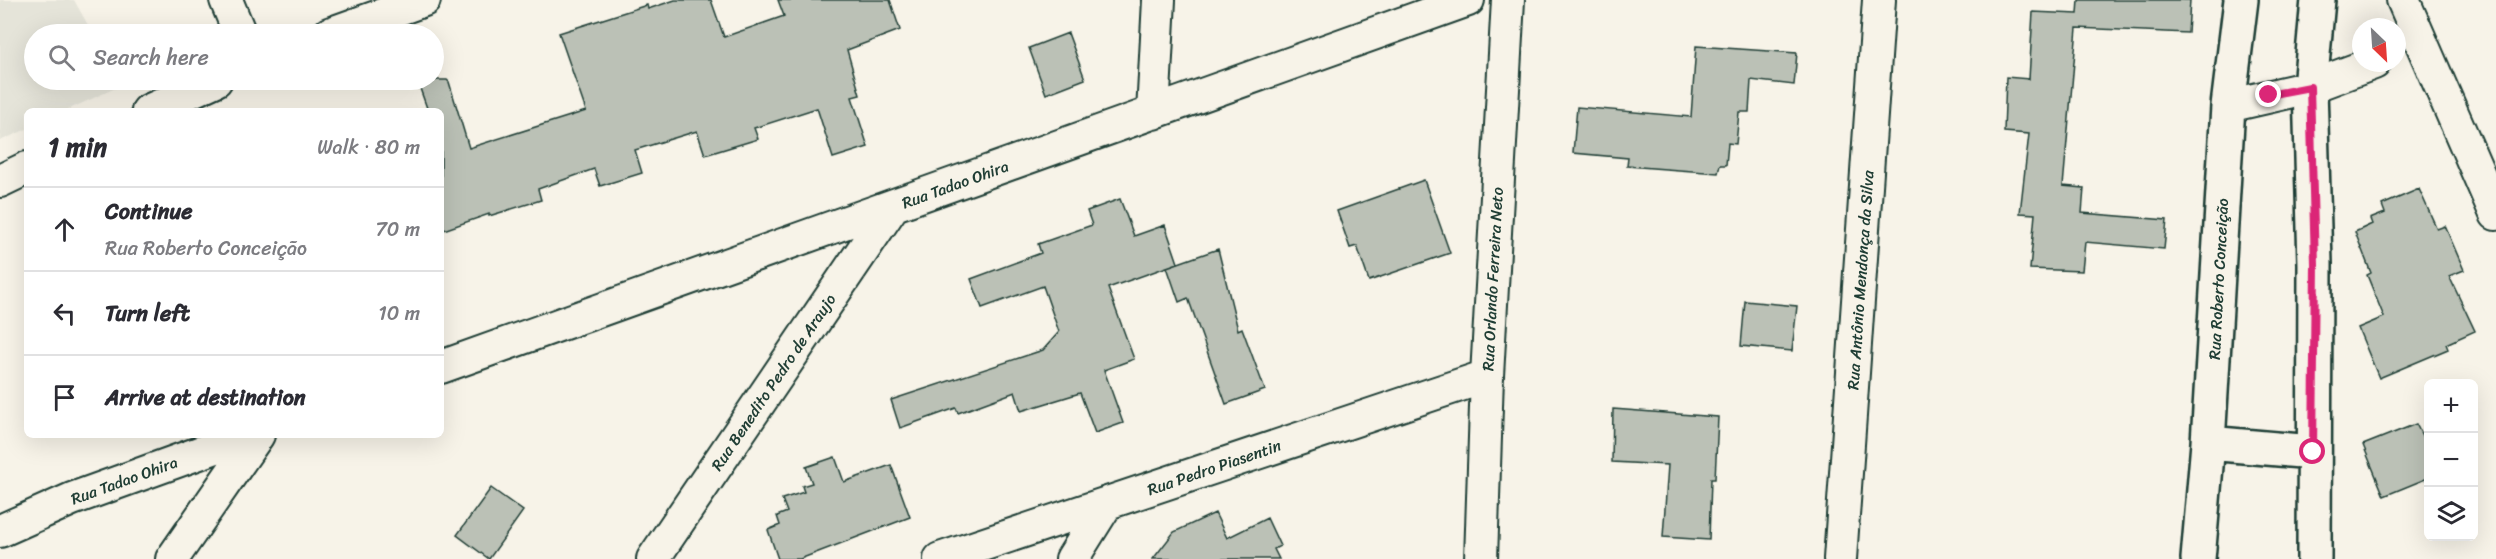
<!DOCTYPE html>
<meta charset="utf-8">
<style>
:root{--surface:#fff;--page:#f7f7f7;--text:#2b2b33;--muted:#7c7c81;--line:#e1e1e2}
body{margin:0;font-family:Sriracha,sans-serif;background:var(--page);color:var(--text)}
.controls{position:absolute;right:18px;bottom:18px;display:grid;overflow:hidden;border-radius:9px;box-shadow:0 6px 24px #0002}
.controls button{width:54px;height:54px;display:grid;place-items:center;padding:0;border:0;border-bottom:2px solid var(--line);background:var(--surface);color:var(--text);font:30px sans-serif}
.compass{position:absolute;left:2352px;top:18px;width:54px;height:54px;border-radius:50%;background:var(--surface);box-shadow:0 6px 24px #0002;rotate:155deg}
.stop{position:absolute;width:18px;height:18px;margin:-14px;border:4px solid #db2777;border-radius:50%;background:#fff}
.stop.end{background:#db2777;border-color:#fff;box-shadow:0 2px 6px #0008}
.list{margin:0;padding:0;list-style:none}
h2{display:flex;justify-content:space-between;align-items:center;height:78px;margin:0;padding:0 24px;font-size:26px}
h2 small{font-size:20px;font-weight:400;color:var(--muted)}
.list li{display:grid;grid-template-columns:39px 1fr auto;gap:18px;align-items:center;box-sizing:border-box;height:84px;padding:0 24px;border-top:2px solid var(--line)}
.list b{display:block;font-size:22px;white-space:nowrap}
.list p{margin:0;font-size:20px;white-space:nowrap;color:var(--muted)}
.list em{font-size:20px;font-style:normal;color:var(--muted)}
.icon{flex:none;width:33px;height:33px;fill:none;stroke:currentColor;stroke-width:2;stroke-linecap:round;stroke-linejoin:round}
.map{position:relative;flex:none;width:2496px;height:559px;overflow:hidden}
.search{position:absolute;background:var(--surface);box-shadow:0 6px 24px #0002;left:24px;top:24px;width:420px;height:66px;display:flex;align-items:center;gap:15px;box-sizing:border-box;padding:0 21px;border-radius:33px;color:var(--muted);font-size:22px}
.panel{position:absolute;background:var(--surface);box-shadow:0 6px 24px #0002;left:24px;top:108px;width:420px;height:330px;border-radius:9px}
.map>svg:first-child{display:block}
</style>
<div class="map">
<svg width="2496" height="559" viewBox="0 0 2496 559">
<rect width="100%" height="100%" fill="#f7f3e8"/>
<filter id="ink" filterUnits="userSpaceOnUse"><feTurbulence type="fractalNoise" baseFrequency=".0167" numOctaves="2"/><feDisplacementMap in="SourceGraphic" scale="12" xChannelSelector="R" yChannelSelector="G"/><feConvolveMatrix kernelMatrix="1 2 1 2 8 2 1 2 1" color-interpolation-filters="sRGB"/></filter>
<g filter="url(#ink)">
<!-- built -->
<path fill="#e5e4d9" d="M0,0H74L93,34H34V80H116L120,86L65,111H27V129L0,141Z"/>
<!-- building -->
<path fill="#bbc1b6" stroke="#1f3d34" stroke-width="1.5" d="M675,0H711L724,37L784,16L778,0H890L900,30L847,50L860,95L852,97L868,147L833,158L817,108L754,128L758,139L705,155L697,131L635,150L642,173L600,186L594,169L538,189L541,200L489,216V214L441,231V111H428L417,80H447L449,82L469,148L586,111L559,33L647,5L648,9Z
M2079,0H2190L2188,33L2077,28L2063,186L2084,188L2082,213L2167,220L2164,249L2085,242L2082,271L2030,269L2035,214L2020,213L2029,134L2004,132L2006,77L2029,79L2033,12L2078,14Z
M1068,33L1085,79L1046,94L1029,48Z
M1696,46L1797,53L1794,85L1751,80L1749,112H1739L1736,144L1728,143L1726,165H1720L1718,173L1627,166L1628,158L1573,153L1577,107L1691,117Z
M1424,180L1450,253L1369,281L1357,246L1350,248L1337,211Z
M2419,189L2437,229L2445,226L2464,270L2449,276L2475,331L2446,344L2448,349L2379,378L2358,328L2384,317L2367,275L2371,273L2355,232L2372,224L2370,219L2385,213L2382,205Z
M1120,199L1134,236L1165,225L1178,263L1108,288L1134,359L1104,370L1123,423L1095,433L1080,393L1021,411L1015,392L958,413L956,408L900,428L891,400L1043,350L1059,332L1043,286L982,308L971,279L1041,253L1038,244L1092,225L1087,211Z
M1218,249L1238,330L1242,328L1265,390L1226,404L1188,298L1179,302L1167,267Z
M1745,301L1797,306L1792,351L1741,346Z
M1613,409L1718,417L1715,479H1711L1709,540L1663,537L1668,465L1612,462Z
M2416,424L2428,447V478L2384,496L2363,445Z
M835,457L844,482L891,465L910,517L800,559H778L768,530L780,525L777,516L787,512L782,499L804,492L802,486L812,483L806,467Z
M491,488L523,511L489,559L457,535Z
M1215,513L1227,538L1267,518L1280,546L1274,549L1279,559H1153L1174,532Z"/>
<g fill="none" stroke-linecap="round" stroke-linejoin="round">
<defs>
<path id="minor" d="M226,0L240,34
M2403,0L2496,214
M329,34L424,0
M2228,106L2310,87L2374,63
M148,111L216,80
M1153,113L1159,0
M0,181L27,168
M441,367L1468,0
M0,531L72,499L249,435
M172,559L258,435
M653,559L893,206
M940,559L1487,376
M1072,559L1107,503
M1481,559L1487,376L1508,0
M1840,559L1879,0"/>
<path id="tertiary" d="M2208,443L2313,452
M2198,559L2208,443L2228,106L2241,0
M2314,559L2315,264L2310,87L2318,0"/>
</defs>
<!-- minor casing -->
<use href="#minor" stroke="#1f3d34" stroke-width="36"/>
<!-- tertiary casing -->
<use href="#tertiary" stroke="#1f3d34" stroke-width="38"/>
<!-- minor -->
<use href="#minor" stroke="#f7f3e8" stroke-width="32"/>
<!-- tertiary -->
<use href="#tertiary" stroke="#f7f3e8" stroke-width="33"/>
</g>
</g>
<g fill="none" stroke-linecap="round" stroke-linejoin="round" filter="url(#ink)">
<!-- route -->
<path stroke="#db2777" stroke-width="8" d="M2269,95L2310,87L2315,264L2313,452"/>
</g>
<g text-anchor="middle" stroke-width="4.5" stroke-linejoin="round" paint-order="stroke">
<!-- street labels -->
<g font-size="16" fill="#1f3d34" stroke="#f7f3e8">
<text transform="translate(955 184) rotate(-20)" y="6">Rua Tadao Ohira</text>
<text transform="translate(1492 279) rotate(-87)" y="6">Rua Orlando Ferreira Neto</text>
<text transform="translate(2218 279) rotate(-87)" y="6">Rua Roberto Conceição</text>
<text transform="translate(1860 280) rotate(-86)" y="6">Rua Antônio Mendonça da Silva</text>
<text transform="translate(773 382) rotate(-56)" y="6">Rua Benedito Pedro de Araujo</text>
<text transform="translate(1214 467) rotate(-19)" y="6">Rua Pedro Piasentin</text>
<text transform="translate(124 480) rotate(-20)" y="6">Rua Tadao Ohira</text>
</g>
</g>
</svg>
<div class="controls">
<button>+</button>
<button>−</button>
<button><svg class="icon" aria-label="layers" viewBox="0 0 24 24"><path d="M12 4l9 5-9 5-9-5zM3 14l9 5 9-5"/></svg></button>
</div>
<svg class="compass" viewBox="-18 -18 36 36"><path d="M0-13l5 13h-10z" fill="#e53935"/><path d="M0 13l5-13h-10z" fill="#7c7c81"/></svg>
<div class="stop" style="left:2313px;top:452px"></div>
<div class="stop end" style="left:2269px;top:95px"></div>
<div class="search"><svg class="icon" aria-label="search" viewBox="0 0 24 24"><circle cx="10" cy="10" r="6"/><path d="M15 15l6 6"/></svg>Search here</div>
<section class="panel">
<h2>1 min<small>Walk · 80 m</small></h2>
<ul class="list">
<li><svg class="icon" aria-label="ahead" viewBox="0 0 24 24"><path d="M12 20V5M6 11l6-6 6 6"/></svg><div><b>Continue</b><p>Rua Roberto Conceição</p></div><em>70 m</em></li>
<li><svg class="icon" aria-label="left" viewBox="0 0 24 24"><path d="M17 20v-9H6M10 6l-5 5 5 5"/></svg><div><b>Turn left</b></div><em>10 m</em></li>
<li><svg class="icon" aria-label="arrive" viewBox="0 0 24 24"><path d="M6 21V4h12l-3 4 3 4H6"/></svg><div><b>Arrive at destination</b></div></li>
</ul>
</section>
</div>
